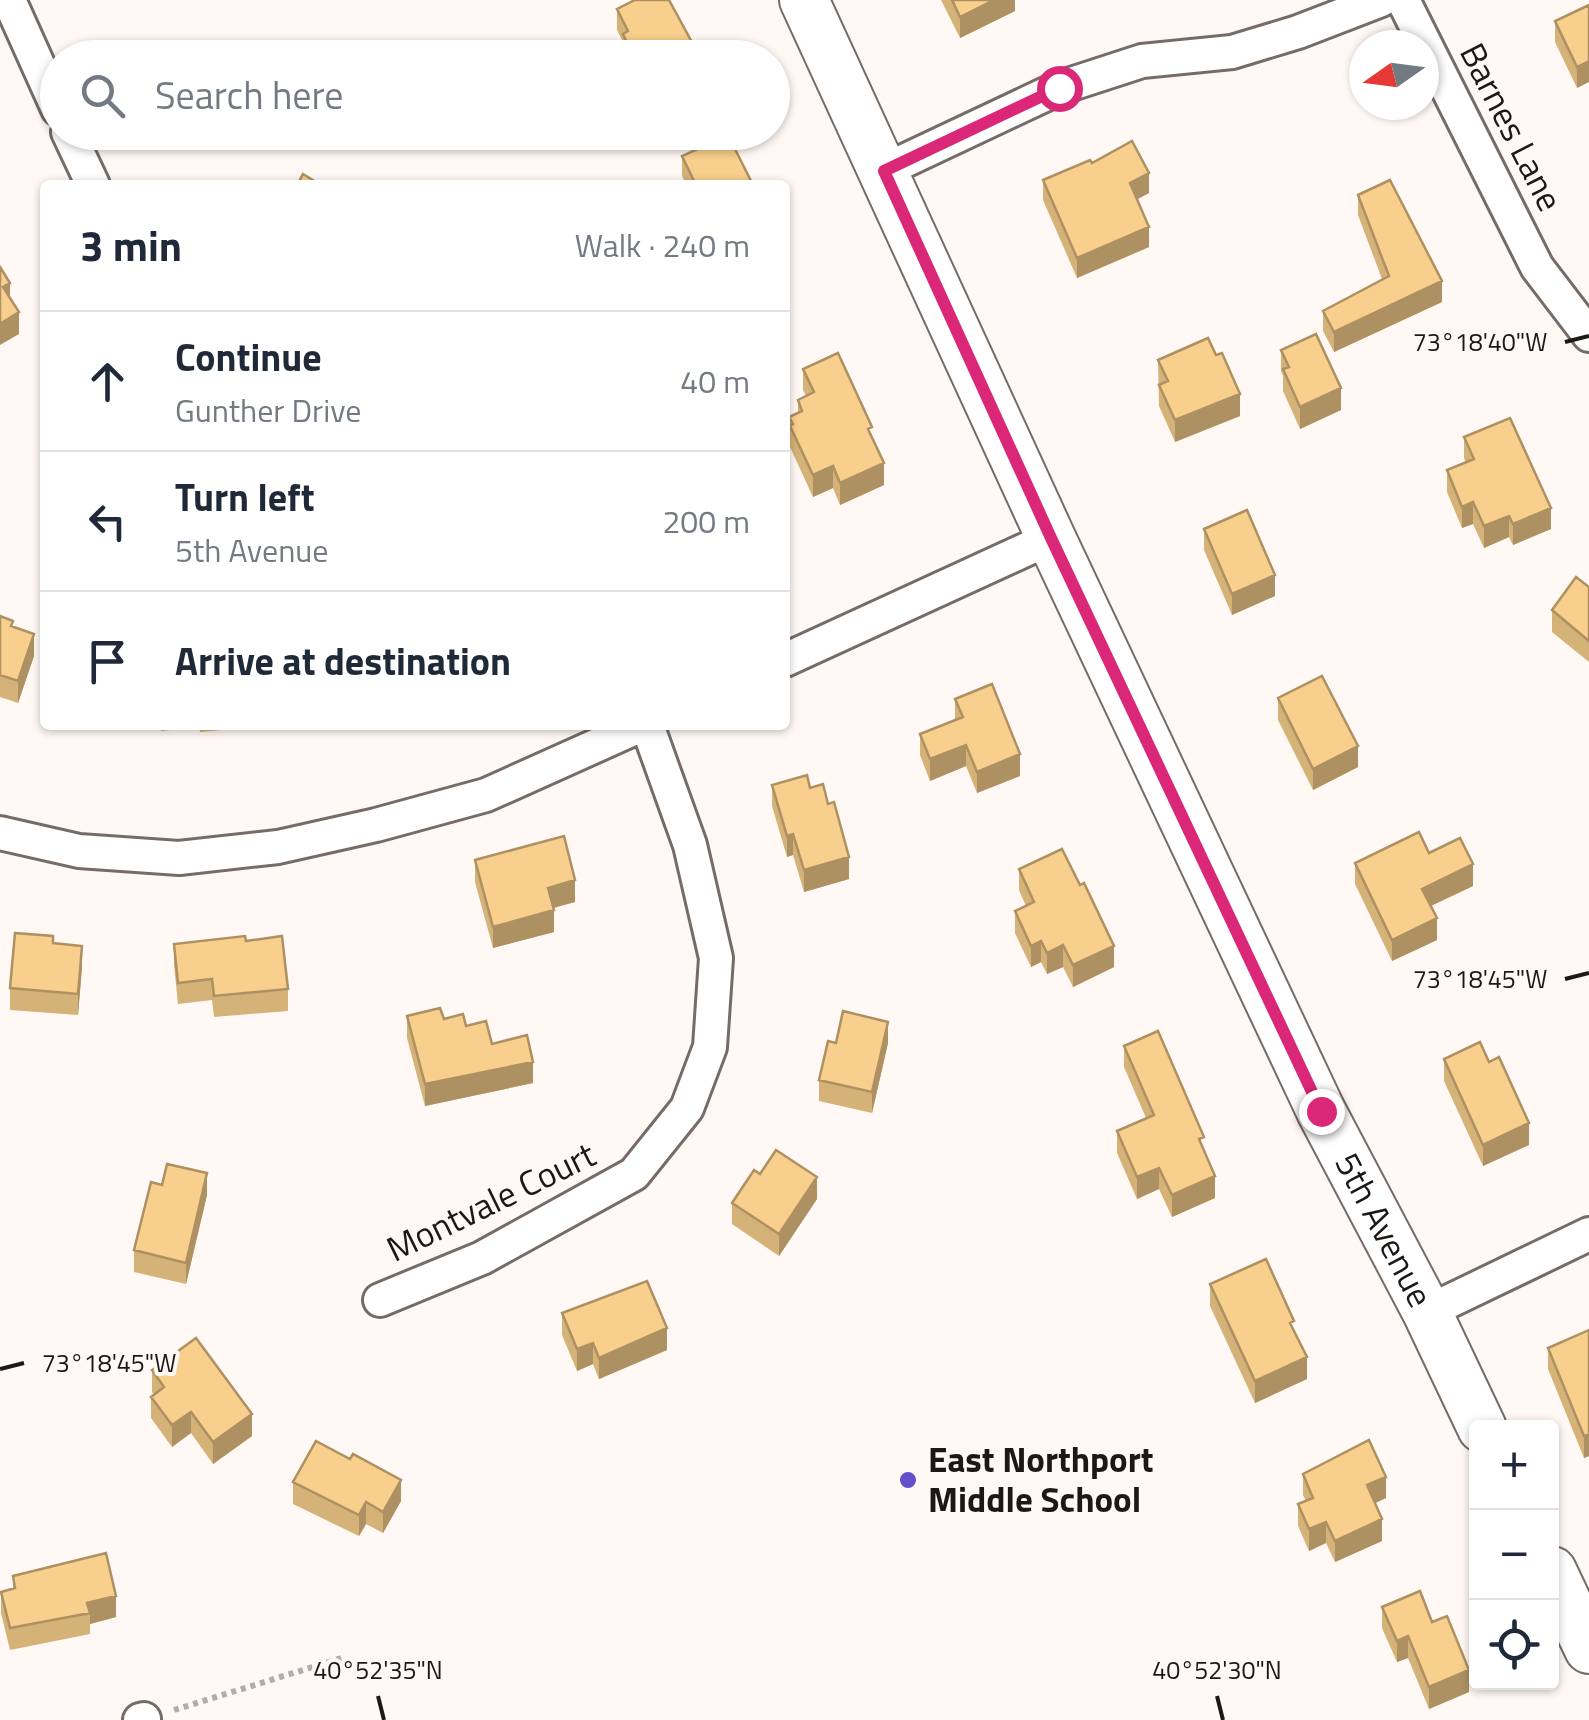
<!DOCTYPE html>
<meta charset="utf-8">
<style>
:root{--surface:#fff;--page:#f6f6f7;--text:#1f2937;--muted:#747a83;--line:#e0e1e3}
body{margin:0;font-family:"Titillium Web",sans-serif;background:var(--page);color:var(--text)}
.controls{position:absolute;right:30px;bottom:30px;display:grid;overflow:hidden;border-radius:10px;box-shadow:0 2px 8px #0004}
.controls button{width:90px;height:90px;display:grid;place-items:center;padding:0;border:0;border-bottom:2px solid var(--line);background:var(--surface);color:var(--text);font:50px sans-serif}
.compass{position:absolute;left:1349px;top:30px;width:90px;height:90px;border-radius:50%;background:var(--surface);box-shadow:0 2px 8px #0004;rotate:256deg}
.stop{position:absolute;width:30px;height:30px;margin:-22px;border:8px solid #db2777;border-radius:50%;background:#fff}
.stop.end{background:#db2777;border-color:#fff;box-shadow:0 2px 10px #0008}
.list{margin:0;padding:0;list-style:none}
h2{display:flex;justify-content:space-between;align-items:center;height:130px;margin:0;padding:0 40px;font-size:42px}
h2 small{font-size:32px;font-weight:400;color:var(--muted)}
.list li{display:grid;grid-template-columns:65px 1fr auto;gap:30px;align-items:center;box-sizing:border-box;height:140px;padding:0 40px;border-top:2px solid var(--line)}
.list b{display:block;font-size:38px;white-space:nowrap}
.list p{margin:0;font-size:32px;white-space:nowrap;color:var(--muted)}
.list em{font-size:32px;font-style:normal;color:var(--muted)}
.icon{flex:none;width:55px;height:55px;fill:none;stroke:currentColor;stroke-width:2;stroke-linecap:round;stroke-linejoin:round}
.map{position:relative;flex:none;width:1589px;height:1720px;overflow:hidden}
.search{position:absolute;background:var(--surface);box-shadow:0 2px 8px #0004;left:40px;top:40px;width:750px;height:110px;display:flex;align-items:center;gap:25px;box-sizing:border-box;padding:0 35px;border-radius:55px;color:var(--muted);font-size:38px}
.panel{position:absolute;background:var(--surface);box-shadow:0 2px 8px #0004;left:40px;top:180px;width:750px;height:550px;border-radius:10px}
.map>svg:first-child{display:block}
</style>
<div class="map">
<svg width="1589" height="1720" viewBox="0 0 1589 1720">
<rect width="100%" height="100%" fill="#fff8f4"/>
<g fill="none" stroke-linecap="round" stroke-linejoin="round">
<defs>
<path id="street" d="M9,0L58,109
M1403,0L1537,267L1589,335
M68,132L93,185
M883,171L1059,88L1142,61L1232,52L1298,32L1381,0
M785,660L1051,538
M0,833L79,851L179,858L278,847L376,825L486,795L642,725
M380,1300L482,1258L634,1174L687,1108L710,1047L716,958L690,845L647,725
M1427,1312L1589,1234
M140,1720L144,1719"/>
<g id="secondary">
<path id="s1" d="M804,0L1051,538L1321,1111L1427,1312L1482,1428"/>
<path d="M1552,1571L1589,1649"/>
</g>
</defs>
<!-- street casing -->
<use href="#street" stroke="#766c67" stroke-width="38"/>
<!-- secondary casing -->
<use href="#secondary" stroke="#766c67" stroke-width="52"/>
<!-- path -->
<path stroke="#b3ada9" stroke-width="6" stroke-dasharray="5 5" stroke-linecap="butt" d="M174,1710L345,1657"/>
<!-- street -->
<use href="#street" stroke="#fff" stroke-width="32"/>
<!-- secondary -->
<use href="#secondary" stroke="#fff" stroke-width="48"/>
</g>
<!-- wall -->
<path fill="#d5b278" d="M941,0H1015V11L960,38Z
M1589,5L1577,88L1555,42V21Z
M617,9L694,58H624L623,42L617,30Z
M682,156L753,185H687L682,176Z
M1092,163L1149,193L1137,199L1149,247L1077,278L1043,200V180Z
M1358,195L1442,302L1334,352L1323,331V311L1382,279L1358,215Z
M1281,350L1341,410L1300,429L1283,391V376L1281,371Z
M1158,360L1240,416L1175,442L1159,406Z
M803,369L872,437L884,485L840,505L833,488L813,497L790,447L789,417L798,413V400L806,396L803,390Z
M1464,437L1551,529L1513,545L1509,537L1484,548L1473,524L1462,528L1447,492V470L1466,463L1464,458Z
M1204,529L1275,596L1232,615L1204,550Z
M1589,587V662L1552,632V610Z
M0,616L13,627L34,656L18,703L0,697Z
M1278,698L1358,767L1313,790L1278,720Z
M955,699L1020,776L977,793L966,766L930,781L920,755V734L955,720Z
M160,725H253V727L200,732L199,727L161,731Z
M772,785L810,788L849,879L804,892L793,855L787,857L772,806Z
M1429,853L1473,886L1431,906L1437,940L1392,961L1355,884V863Z
M475,860L575,902L554,908V932L493,948L475,882Z
M1019,869L1114,967L1073,987L1063,967L1047,974L1041,962L1031,967L1015,933V911L1026,906L1019,890Z
M246,941L288,989V1011L214,1017L212,1000L178,1004L174,965V944Z
M53,943L82,967L78,1015L10,1010V988Z
M407,1016L444,1019L466,1026L492,1044L533,1083L425,1106L407,1038Z
M836,1043H888L872,1113L819,1101V1080Z
M1124,1046L1204,1151L1215,1198L1172,1217L1159,1189L1137,1199L1117,1153V1131L1146,1118L1124,1067Z
M1444,1059L1489,1062L1529,1145L1483,1166L1444,1081Z
M760,1174L817,1199L779,1256L732,1224V1203Z
M207,1195L186,1284L134,1272V1250Z
M1210,1284L1294,1332L1307,1379L1255,1403L1210,1306Z
M562,1313L667,1350L599,1379L593,1364L577,1371L562,1335Z
M1589,1330V1456L1584,1458L1548,1369V1348Z
M152,1370L252,1436L213,1464L191,1433L172,1447L151,1418V1397L154,1395L152,1392Z
M350,1459L401,1501L383,1533L366,1524L359,1536L293,1504V1482Z
M1303,1474L1386,1498L1375,1503L1382,1541L1335,1562L1326,1543L1309,1551L1298,1526V1504L1306,1501L1303,1495Z
M13,1576L116,1617L90,1624V1634L10,1650L1,1613V1592L13,1589Z
M1382,1607L1469,1692L1429,1709L1408,1658L1397,1662L1382,1628Z"/>
<!-- shaded-wall -->
<path fill="#ae9162" d="M994,0H1015V11L960,38V17Z
M694,46V58H670Z
M1589,61V82L1577,88V67Z
M1149,173V193L1130,203V183Z
M1149,227V247L1077,278V258Z
M1442,281V302L1334,352V332Z
M10,283V305L3,287Z
M19,312V334L0,345V324Z
M1341,388V410L1300,429V407Z
M1240,394V416L1175,442V420Z
M884,463V485L840,505V483Z
M833,466V488L813,497V475Z
M1473,502V524L1462,528V507Z
M1551,508V529L1513,545V524Z
M1509,516V537L1484,548V526Z
M1275,575V596L1232,615V594Z
M34,634V656L18,703V681Z
M966,745V766L930,781V759Z
M1358,746V767L1313,790V769Z
M1020,754V776L977,793V772Z
M793,834V855L787,857V836Z
M849,857V879L804,892V870Z
M1473,864V886L1422,910V889Z
M575,880V902L548,909V888Z
M554,910V932L493,948V927Z
M1437,918V940L1392,961V940Z
M1041,941V962L1031,967V946Z
M1063,945V967L1047,974V953Z
M82,946V967L78,1015V994Z
M1114,946V967L1073,987V965Z
M888,1022V1043L872,1113V1092Z
M533,1062V1083L425,1106V1084Z
M1529,1123V1145L1483,1166V1145Z
M1159,1168V1189L1137,1199V1177Z
M207,1173V1195L186,1284V1263Z
M1215,1176V1198L1172,1217V1195Z
M817,1177V1199L779,1256V1234Z
M667,1328V1350L599,1379V1358Z
M593,1343V1364L577,1371V1349Z
M1307,1357V1379L1255,1403V1381Z
M191,1412V1433L172,1447V1425Z
M252,1414V1436L213,1464V1442Z
M1589,1434V1456L1584,1458V1436Z
M1386,1477V1498L1367,1507V1485Z
M401,1480V1501L383,1533V1512Z
M366,1502V1524L359,1536V1515Z
M1382,1519V1541L1335,1562V1541Z
M1326,1522V1543L1309,1551V1529Z
M116,1596V1617L90,1624V1613L87,1603Z
M1408,1636V1658L1397,1662V1641Z
M1469,1670V1692L1429,1709V1687Z"/>
<!-- building -->
<path fill="#f8cf8c" stroke="#ae9162" stroke-width="2.5" d="M635,0H669L694,46L670,58H634L623,34L628,31L617,9Z
M952,0H994L960,17Z
M1589,5V61L1577,67L1555,21Z
M728,135L753,185H696L682,156Z
M1132,141L1149,173L1130,183L1149,227L1077,258L1043,180L1090,160L1092,163Z
M303,174L321,185H297Z
M1390,180L1442,281L1334,332L1323,311L1389,276L1358,195Z
M0,267L10,283L3,287L19,312L0,324Z
M1316,334L1341,388L1300,407L1283,369L1289,367L1281,350Z
M1208,338L1216,355L1222,353L1240,394L1175,420L1159,385L1168,381L1158,360Z
M838,353L872,427L868,429L884,463L840,483L833,466L813,475L790,426L793,424L789,417L802,411L798,400L814,392L803,369Z
M1510,418L1551,508L1513,524L1509,516L1484,526L1473,502L1462,507L1447,470L1474,459L1464,437Z
M1247,510L1275,575L1232,594L1204,529Z
M1576,577L1589,587V641L1552,610Z
M0,616L13,621L11,626L34,634L18,681L0,675Z
M1322,676L1358,746L1313,769L1278,698Z
M992,684L1020,754L977,772L966,745L930,759L920,734L963,717L955,699Z
M807,775L810,788L823,784L828,804L834,802L849,857L804,870L793,834L787,836L772,785Z
M1419,832L1429,853L1460,838L1473,864L1422,889L1437,918L1392,940L1355,863Z
M564,836L575,880L548,888L554,910L493,927L475,860Z
M1062,849L1080,885L1084,883L1114,946L1073,965L1063,945L1047,953L1041,941L1031,946L1015,911L1034,902L1019,869Z
M15,933L53,936V943L82,946L78,994L10,988Z
M245,936L246,941L282,936L288,989L214,996L212,979L178,983L174,944Z
M440,1008L444,1019L463,1014L466,1026L486,1021L492,1044L527,1035L533,1062L425,1084L407,1016Z
M843,1011L888,1022L872,1092L819,1080L828,1041L836,1043Z
M1158,1031L1204,1137L1199,1139L1215,1176L1172,1195L1159,1168L1137,1177L1117,1131L1154,1115L1124,1046Z
M1480,1042L1489,1062L1499,1057L1529,1123L1483,1145L1444,1059Z
M776,1150L817,1177L779,1234L732,1203L754,1170L760,1174Z
M167,1164L207,1173L186,1263L134,1250L151,1182L162,1185Z
M1266,1259L1294,1321L1290,1323L1307,1357L1255,1381L1210,1284Z
M647,1281L667,1328L599,1358L593,1343L577,1349L562,1313Z
M1589,1330V1434L1584,1436L1548,1348Z
M196,1338L252,1414L213,1442L191,1412L172,1425L151,1397L164,1387L152,1370Z
M1369,1440L1386,1477L1367,1485L1382,1519L1335,1541L1326,1522L1309,1529L1298,1504L1313,1498L1303,1474Z
M316,1441L350,1459L353,1454L401,1480L383,1512L366,1502L359,1515L293,1482Z
M106,1553L116,1596L87,1603L90,1613L10,1628L1,1592L15,1588L13,1576Z
M1420,1591L1432,1622L1447,1616L1469,1670L1429,1687L1408,1636L1397,1641L1382,1607Z"/>
<g fill="none" stroke-linecap="round" stroke-linejoin="round">
<!-- route -->
<path stroke="#db2777" stroke-width="12" d="M1059,88L884,171L1051,538L1321,1111"/>
</g>
<!-- ticks -->
<path fill="none" stroke="#1c1816" stroke-width="4" d="M1565,342L1589,336M1565,979L1589,973M0,1369L24,1363M378,1696L384,1720M1217,1696L1223,1720"/>
<!-- markers -->
<circle fill="#6251ca" stroke="#fff8f4" stroke-width="4" cx="908" cy="1480" r="10"/>
<g text-anchor="middle" stroke-width="8" stroke-linejoin="round" paint-order="stroke">
<!-- street labels -->
<g font-size="35" fill="#1c1816" stroke="#fff8f4">
<text transform="translate(1511 127) rotate(63)" y="12">Barnes Lane</text>
<text transform="translate(491 1202) rotate(-26)" y="12">Montvale Court</text>
<text dy="12" stroke="none"><textPath href="#s1" startOffset="1360">5th Avenue</textPath></text>
</g>
<!-- poi labels -->
<g font-size="35" font-weight="bold" fill="#1c1816" stroke="#fff8f4" text-anchor="start">
<text x="928" y="1472">East Northport<tspan x="928" dy="40">Middle School</tspan></text>
</g>
</g>
<g font-size="25" text-anchor="middle" fill="#1c1816" stroke="#fff8f4" stroke-width="8" stroke-linejoin="round" paint-order="stroke">
<text x="1480" y="351">73°18'40"W</text>
<text x="1480" y="988">73°18'45"W</text>
<text x="109" y="1372">73°18'45"W</text>
<text x="378" y="1679">40°52'35"N</text>
<text x="1217" y="1679">40°52'30"N</text>
</g>
</svg>
<div class="controls">
<button>+</button>
<button>−</button>
<button><svg class="icon" aria-label="locate" viewBox="0 0 24 24"><circle cx="12" cy="12" r="6"/><path d="M12 2v4M12 18v4M2 12h4M18 12h4"/></svg></button>
</div>
<svg class="compass" viewBox="-18 -18 36 36"><path d="M0-13l5 13h-10z" fill="#e53935"/><path d="M0 13l5-13h-10z" fill="#747a83"/></svg>
<div class="stop" style="left:1059px;top:88px"></div>
<div class="stop end" style="left:1321px;top:1111px"></div>
<div class="search"><svg class="icon" aria-label="search" viewBox="0 0 24 24"><circle cx="10" cy="10" r="6"/><path d="M15 15l6 6"/></svg>Search here</div>
<section class="panel">
<h2>3 min<small>Walk · 240 m</small></h2>
<ul class="list">
<li><svg class="icon" aria-label="ahead" viewBox="0 0 24 24"><path d="M12 20V5M6 11l6-6 6 6"/></svg><div><b>Continue</b><p>Gunther Drive</p></div><em>40 m</em></li>
<li><svg class="icon" aria-label="left" viewBox="0 0 24 24"><path d="M17 20v-9H6M10 6l-5 5 5 5"/></svg><div><b>Turn left</b><p>5th Avenue</p></div><em>200 m</em></li>
<li><svg class="icon" aria-label="arrive" viewBox="0 0 24 24"><path d="M6 21V4h12l-3 4 3 4H6"/></svg><div><b>Arrive at destination</b></div></li>
</ul>
</section>
</div>
